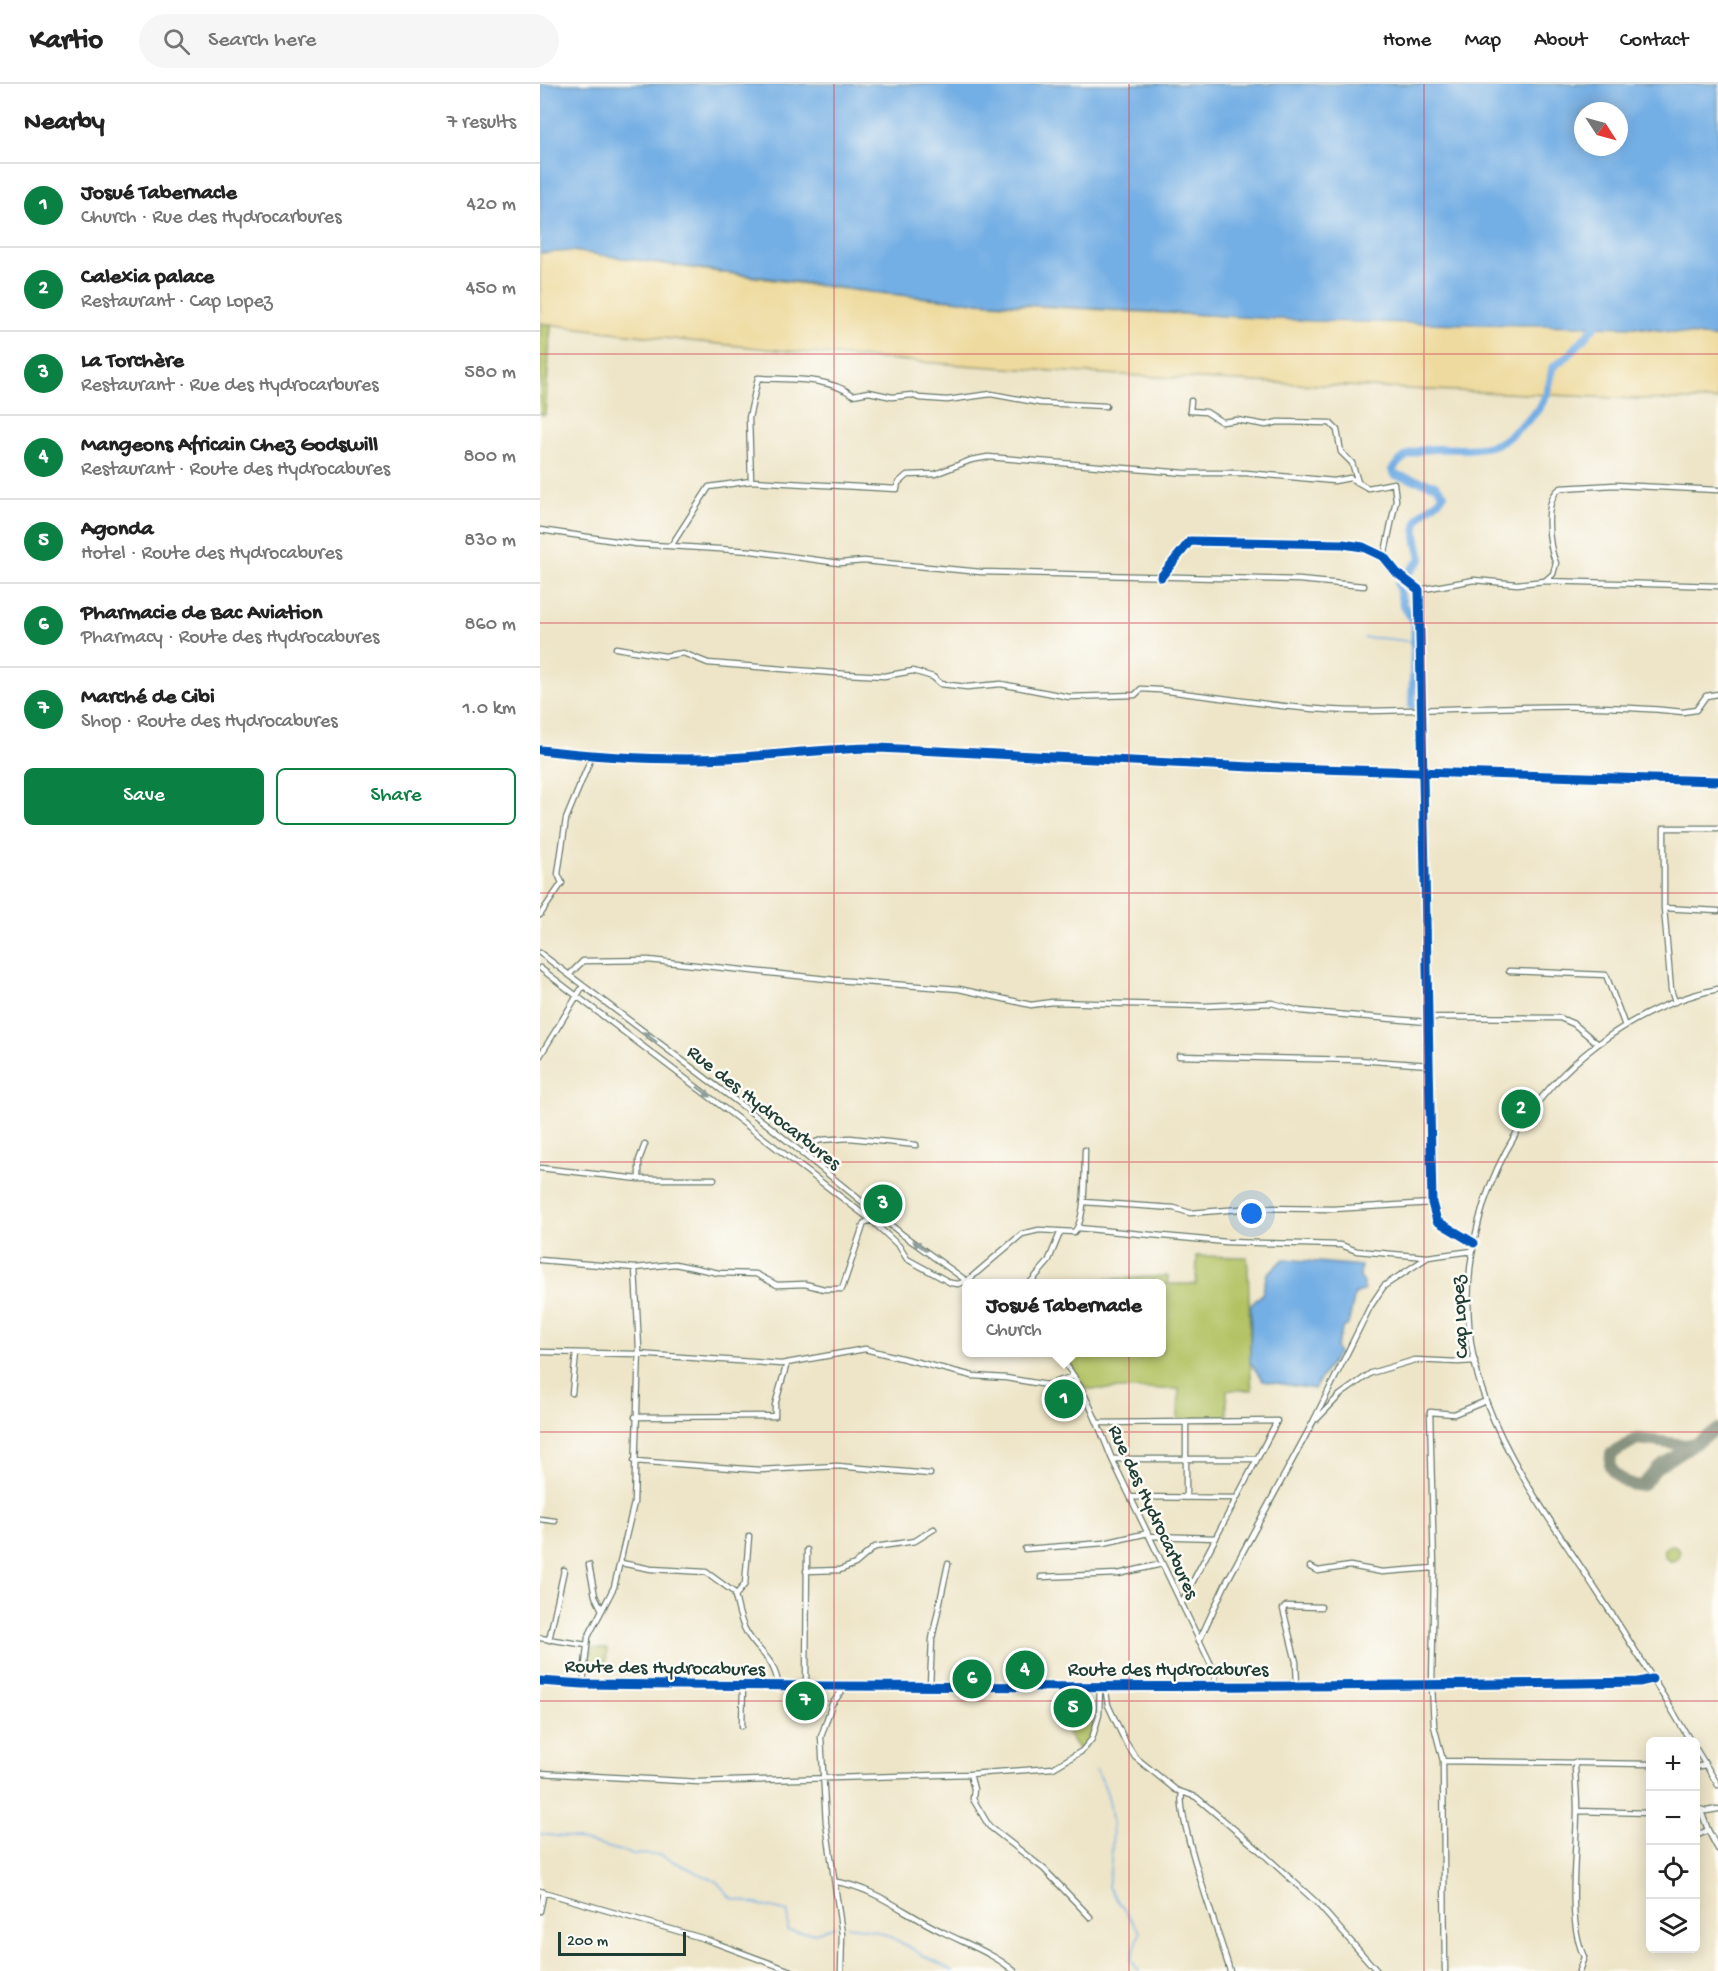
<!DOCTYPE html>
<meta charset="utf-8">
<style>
:root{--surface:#fff;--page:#f6f6f6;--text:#222;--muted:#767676;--line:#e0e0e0;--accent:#0b8043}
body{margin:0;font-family:"Gochi Hand",sans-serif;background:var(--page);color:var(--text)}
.controls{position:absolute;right:18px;bottom:18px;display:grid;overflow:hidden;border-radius:9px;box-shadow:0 3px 15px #0003}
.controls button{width:54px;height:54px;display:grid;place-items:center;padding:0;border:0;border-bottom:2px solid var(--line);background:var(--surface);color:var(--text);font:30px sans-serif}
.compass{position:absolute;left:1034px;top:18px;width:54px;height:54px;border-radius:50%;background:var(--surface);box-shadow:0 3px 15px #0003;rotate:126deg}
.scale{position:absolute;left:18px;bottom:15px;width:128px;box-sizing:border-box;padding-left:6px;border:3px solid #1f3d34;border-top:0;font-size:16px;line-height:21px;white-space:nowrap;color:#1f3d34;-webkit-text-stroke:4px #fdfcf7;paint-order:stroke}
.you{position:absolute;left:712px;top:1130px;width:21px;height:21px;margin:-15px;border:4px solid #fff;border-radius:50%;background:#1a73e8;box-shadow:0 0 0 9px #1a73e833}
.badge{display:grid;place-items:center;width:39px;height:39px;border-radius:50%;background:var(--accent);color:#fff;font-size:20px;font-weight:700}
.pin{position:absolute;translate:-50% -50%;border:3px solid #fff;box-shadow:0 2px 6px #0006}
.popup{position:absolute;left:422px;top:1195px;width:204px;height:78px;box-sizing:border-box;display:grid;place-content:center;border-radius:9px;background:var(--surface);filter:drop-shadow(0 2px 4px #0005);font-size:20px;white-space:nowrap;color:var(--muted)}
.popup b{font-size:22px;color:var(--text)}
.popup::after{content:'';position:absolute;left:50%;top:100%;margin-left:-12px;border:12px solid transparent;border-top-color:var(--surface)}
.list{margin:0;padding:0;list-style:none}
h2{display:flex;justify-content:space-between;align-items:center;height:78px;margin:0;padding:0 24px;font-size:26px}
h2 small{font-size:20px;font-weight:400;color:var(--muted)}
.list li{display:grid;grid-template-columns:39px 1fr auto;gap:18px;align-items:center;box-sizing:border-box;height:84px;padding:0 24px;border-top:2px solid var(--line)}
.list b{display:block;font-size:22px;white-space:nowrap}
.list p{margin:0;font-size:20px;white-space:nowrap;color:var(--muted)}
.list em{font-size:20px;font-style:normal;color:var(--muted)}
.actions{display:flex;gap:12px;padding:18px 24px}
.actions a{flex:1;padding:14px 0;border:2px solid var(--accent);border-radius:9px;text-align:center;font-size:21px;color:var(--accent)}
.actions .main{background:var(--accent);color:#fff}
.icon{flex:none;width:33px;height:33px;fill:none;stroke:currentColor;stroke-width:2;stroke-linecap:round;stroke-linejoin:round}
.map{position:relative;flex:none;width:1178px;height:1887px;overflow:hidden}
header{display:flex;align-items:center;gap:36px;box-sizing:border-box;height:84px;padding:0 30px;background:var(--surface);border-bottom:2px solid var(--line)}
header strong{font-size:28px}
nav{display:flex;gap:33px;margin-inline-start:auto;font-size:21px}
.search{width:420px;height:54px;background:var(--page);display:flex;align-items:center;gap:15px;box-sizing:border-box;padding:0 21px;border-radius:33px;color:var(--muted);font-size:22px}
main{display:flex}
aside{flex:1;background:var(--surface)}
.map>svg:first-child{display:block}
</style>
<header>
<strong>Kartio</strong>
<div class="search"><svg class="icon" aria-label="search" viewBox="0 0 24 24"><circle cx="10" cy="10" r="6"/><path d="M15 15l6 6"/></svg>Search here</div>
<nav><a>Home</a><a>Map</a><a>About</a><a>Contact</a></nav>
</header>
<main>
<aside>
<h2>Nearby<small>7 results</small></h2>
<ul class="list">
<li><span class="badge">1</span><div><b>Josué Tabernacle</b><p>Church · Rue des Hydrocarbures</p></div><em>420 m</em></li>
<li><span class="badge">2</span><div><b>Calexia palace</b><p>Restaurant · Cap Lopez</p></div><em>450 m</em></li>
<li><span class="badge">3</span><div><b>La Torchère</b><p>Restaurant · Rue des Hydrocarbures</p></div><em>580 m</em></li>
<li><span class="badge">4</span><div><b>Mangeons Africain Chez Godswill</b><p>Restaurant · Route des Hydrocabures</p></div><em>800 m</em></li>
<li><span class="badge">5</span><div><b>Agonda</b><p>Hotel · Route des Hydrocabures</p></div><em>830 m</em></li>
<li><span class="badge">6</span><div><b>Pharmacie de Bac Aviation</b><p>Pharmacy · Route des Hydrocabures</p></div><em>860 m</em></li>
<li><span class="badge">7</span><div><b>Marché de Cibi</b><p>Shop · Route des Hydrocabures</p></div><em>1.0 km</em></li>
</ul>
<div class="actions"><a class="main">Save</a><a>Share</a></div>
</aside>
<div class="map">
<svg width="1178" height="1887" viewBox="0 0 1178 1887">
<rect width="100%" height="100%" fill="#fdfcf7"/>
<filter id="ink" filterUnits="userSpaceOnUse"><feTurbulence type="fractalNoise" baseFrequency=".0167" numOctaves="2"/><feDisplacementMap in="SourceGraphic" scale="12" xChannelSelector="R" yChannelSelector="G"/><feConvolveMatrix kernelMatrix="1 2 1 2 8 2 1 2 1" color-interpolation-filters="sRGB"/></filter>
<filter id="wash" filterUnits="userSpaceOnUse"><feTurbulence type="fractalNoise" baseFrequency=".008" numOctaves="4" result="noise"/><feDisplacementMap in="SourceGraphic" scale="24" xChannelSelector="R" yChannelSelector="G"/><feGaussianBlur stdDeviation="1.35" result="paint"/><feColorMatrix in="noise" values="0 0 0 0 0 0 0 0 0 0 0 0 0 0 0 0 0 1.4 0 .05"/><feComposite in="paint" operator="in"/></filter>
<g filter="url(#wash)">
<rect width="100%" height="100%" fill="#eee5c8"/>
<!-- green -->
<path fill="#b3c264" stroke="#69804c" stroke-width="1.5" d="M0,239L11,241L5,331L0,330Z
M657,1172L707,1173C711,1217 708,1261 712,1306H687V1336H638L639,1305H545L523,1269L622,1268V1200L534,1199L535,1197L628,1192V1200H656Z
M1124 1469a8 8 0 1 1 16 0a8 8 0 1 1-16 0Z
M51,1564L67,1565L66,1581L50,1580Z
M519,1637L554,1638L550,1655L542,1665H538Z"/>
<!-- sand -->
<path fill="#eeda9e" stroke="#868c69" stroke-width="1.5" d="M32,167C162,185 292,207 422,217C643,234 864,237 1085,242L1178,254V316H1125C750,299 373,289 0,239V169Z"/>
<!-- water -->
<path fill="#73aee4" stroke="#49768c" stroke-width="1.5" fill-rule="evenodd" d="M0,0H1178V254L1098,243L772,237L423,217L332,208L32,167L0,169ZM1043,27H1079V63H1043Z
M744,1175L821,1182L820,1193L824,1199V1206L815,1210L808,1241L803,1244L796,1264L798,1269L774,1305L723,1297L710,1278L711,1221L722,1210L727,1190Z"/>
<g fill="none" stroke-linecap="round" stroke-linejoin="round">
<!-- stream -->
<path stroke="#73aee4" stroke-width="1.5" d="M824,554C840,552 858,557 875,558
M556,1686C579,1720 573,1765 568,1803L600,1848L591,1876L599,1887
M0,1750L33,1754L92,1770L120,1771L177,1798L191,1814L248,1828V1847L275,1849L295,1842
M306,1842C351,1844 374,1870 413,1887"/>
<!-- river -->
<path stroke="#73aee4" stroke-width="8" d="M872,622L875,539L863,521L858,500L881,475C878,460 870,441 883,429C891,421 898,420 904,410L895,401L855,391L852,386C876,351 916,372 950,362C964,359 970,351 981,342C1002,326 1009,311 1012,284L1030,270L1055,242"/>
<!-- taxiway -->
<path stroke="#86917e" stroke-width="12" d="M1156,1359L1146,1361L1097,1355L1071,1370L1070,1382C1076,1393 1090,1404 1103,1401L1118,1383L1178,1345"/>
</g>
</g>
<g filter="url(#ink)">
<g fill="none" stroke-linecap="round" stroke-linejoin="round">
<defs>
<path id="minor" d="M651,317L650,327L666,328L682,338L697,336L726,341L738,338L790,339L797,346L801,368L812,379L818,398
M211,397L209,334L218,294C249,296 286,292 313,311L329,308L352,313L372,311L379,314L407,316L451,310L500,319L566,322
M0,446L96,460L212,467L299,479L324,477L441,488L759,496L824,502
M131,462L169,403L211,397L357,405L358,399L367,391L395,390L431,376L448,373L645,389H706L794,397L810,394L828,404L854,399L856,416L844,473
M621,493L650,457L803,460L823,463L844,473L857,489L879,506L892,1119L897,1137L934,1159
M1005,497L1013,490L1016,479C1008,462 1003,414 1021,404L1075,401L1178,406
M879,506L934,496L977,500L1005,497L1178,502
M76,564L125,572L143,569L168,579L306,590L344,592L373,587L393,593L401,600L427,603L461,600L529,613L595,611L601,605L619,606C687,614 756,627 824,627C930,626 1037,617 1143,628L1156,626L1166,612L1178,610
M0,666C62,673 126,677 188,674C239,671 288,664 339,664L711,683L1178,697
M1124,824L1178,827
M0,831L22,799L18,790L26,735L52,672
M0,869L229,1042L363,1151L431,1200
M0,884L331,1136L359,1162L367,1175L411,1199L418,1200L427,1197L482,1150L499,1146L534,1148C547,1135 544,1085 545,1066
M969,887L1066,891L1085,942
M29,891L43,877L108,876L296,896L419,905L491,921L512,918L664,922L732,919L760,927L887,938
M1135,918L1131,906L1124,824V744H1178
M887,933L1020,934L1034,940L1058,960
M0,972L43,902
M639,972L818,976L890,981
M262,1070L271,1060L281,1056L310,1054L376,1061
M0,1084L99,1095H174
M99,1095V1076L105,1060
M543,1118L634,1124L650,1129L713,1124L793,1125L892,1119
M538,1144L686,1158L801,1161L817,1167L887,1173
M0,1176L95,1184L135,1180L179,1189L216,1190L237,1201L265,1200L284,1205H302L324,1139L331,1136
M489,1200L508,1178L520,1149
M0,1268L97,1270L241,1280L325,1265L433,1292L466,1294L507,1301L534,1292
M516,1268C543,1299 557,1338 572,1375L675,1589V1602
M32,1309L36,1270
M95,1333L235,1332V1321L247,1279
M777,1335L800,1311L831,1289L875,1276L918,1278L935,1277
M646,1338V1414
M558,1339L737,1337L641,1520
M572,1375H717
M94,1377L220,1386L297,1382L390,1390
M591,1413L696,1414
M0,1435L15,1437
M209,1452L205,1500L195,1512C198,1524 200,1538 207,1549C221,1572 233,1571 239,1603
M609,1452L676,1454
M485,1465L564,1459L608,1449
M81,1479L111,1485L166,1488L195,1509
M49,1481L55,1512L62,1526
M770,1483L778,1487L810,1482L842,1488L894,1484
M266,1487L300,1486L315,1480L335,1463L375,1457L394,1445
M501,1493L578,1490L622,1480
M0,1554L47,1561
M9,1556L24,1486
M659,1557L686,1499L773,1338L830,1223L844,1202L888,1173L932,1167
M0,1597L43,1600C395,1604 747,1604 1099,1598L1112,1595
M43,1600L48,1553L74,1503L94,1419L99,1265L95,1184
M390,1602L392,1555L408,1480
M565,1602L568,1621L585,1657L595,1673L636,1706L656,1713L720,1767L776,1818L837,1887
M757,1602L756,1578L743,1525L746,1522L781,1523
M266,1603L267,1466
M202,1642L203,1602
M1151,1658C1120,1605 1088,1554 1054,1503C1016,1444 971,1384 946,1317C911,1225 930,1116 985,1036C1029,971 1101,921 1178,905
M1156,1665L1178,1701
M903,1677L1110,1680
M1035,1678C1035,1694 1037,1710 1037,1725C1037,1767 1026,1835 1044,1873L1039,1887
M1156,1683L1165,1681
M0,1689L159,1698L430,1690L513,1684L542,1667L552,1655L559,1631L560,1602
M430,1690L434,1705L433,1715L449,1742L504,1785L550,1833
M642,1709C636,1734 681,1855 690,1887
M1156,1724L1166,1727L1178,1725
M1037,1727L1110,1729
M1168,1746L1178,1765
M1156,1752L1168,1746L1161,1727
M297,1798C335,1804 367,1831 401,1847C426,1860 453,1869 474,1887
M0,1807L165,1855L251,1887
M0,1827L4,1808
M301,1887L302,1850L286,1739L281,1653L292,1620L306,1602
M905,1887L903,1677L894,1642L892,1602L894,1484L890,1328L914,1330L946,1317"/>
</defs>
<!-- minor casing -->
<use href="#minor" stroke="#677868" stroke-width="7"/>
<!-- minor -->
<use href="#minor" stroke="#fff" stroke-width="4.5"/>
<defs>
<path id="cycleway" d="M621,493L650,457L803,460L823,463L844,473L857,489L879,506L892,1119L897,1137L934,1159
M0,666C62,673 126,677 188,674C239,671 288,664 339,664L711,683L1178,697
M0,1597L43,1600C395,1604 747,1604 1099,1598L1112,1595"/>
</defs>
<!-- cycleway casing -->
<use href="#cycleway" stroke="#fdfcf7" stroke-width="13"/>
<!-- cycleway -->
<use href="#cycleway" stroke="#0057b8" stroke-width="9"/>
</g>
<!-- one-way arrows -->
<defs><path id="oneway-solid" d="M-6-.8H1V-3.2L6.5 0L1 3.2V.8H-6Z" transform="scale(1.5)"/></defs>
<g fill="#8f9e9a">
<use href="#oneway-solid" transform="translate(110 953) rotate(-142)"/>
<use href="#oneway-solid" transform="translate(164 1008) rotate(37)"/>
<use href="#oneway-solid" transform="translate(380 1162) rotate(-145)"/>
</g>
</g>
<!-- grid -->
<path fill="none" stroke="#d1495b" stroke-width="1.5" stroke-opacity="0.55" d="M294,0V1887M589,0V1887M884,0V1887M0,270H1178M0,539H1178M0,809H1178M0,1078H1178M0,1348H1178M0,1617H1178"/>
<g text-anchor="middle" stroke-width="5" stroke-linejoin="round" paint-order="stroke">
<!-- street labels -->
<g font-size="20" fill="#1f3d34" stroke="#fdfcf7">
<text transform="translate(225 1022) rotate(38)" y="7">Rue des Hydrocarbures</text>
<text transform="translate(918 1233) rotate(-93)" y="7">Cap Lopez</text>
<text transform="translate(615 1427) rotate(65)" y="7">Rue des Hydrocarbures</text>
<text transform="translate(125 1582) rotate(1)" y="7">Route des Hydrocabures</text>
<text x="628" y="1591">Route des Hydrocabures</text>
</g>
</g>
</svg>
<div class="controls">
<button>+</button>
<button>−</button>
<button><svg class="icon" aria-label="locate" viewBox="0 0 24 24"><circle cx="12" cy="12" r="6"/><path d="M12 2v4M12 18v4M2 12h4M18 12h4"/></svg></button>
<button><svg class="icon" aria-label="layers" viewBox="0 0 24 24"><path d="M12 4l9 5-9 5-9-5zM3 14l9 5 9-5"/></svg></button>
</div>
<svg class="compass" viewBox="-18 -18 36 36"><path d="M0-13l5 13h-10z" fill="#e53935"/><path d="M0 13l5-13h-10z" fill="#767676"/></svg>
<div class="scale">200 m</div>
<div class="you"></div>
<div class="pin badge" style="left:524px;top:1315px">1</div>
<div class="popup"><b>Josué Tabernacle</b>Church</div>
<div class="pin badge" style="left:981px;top:1025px">2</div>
<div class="pin badge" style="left:343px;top:1120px">3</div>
<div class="pin badge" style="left:485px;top:1586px">4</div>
<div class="pin badge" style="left:533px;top:1624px">5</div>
<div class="pin badge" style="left:432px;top:1595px">6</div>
<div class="pin badge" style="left:265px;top:1617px">7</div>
</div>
</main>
